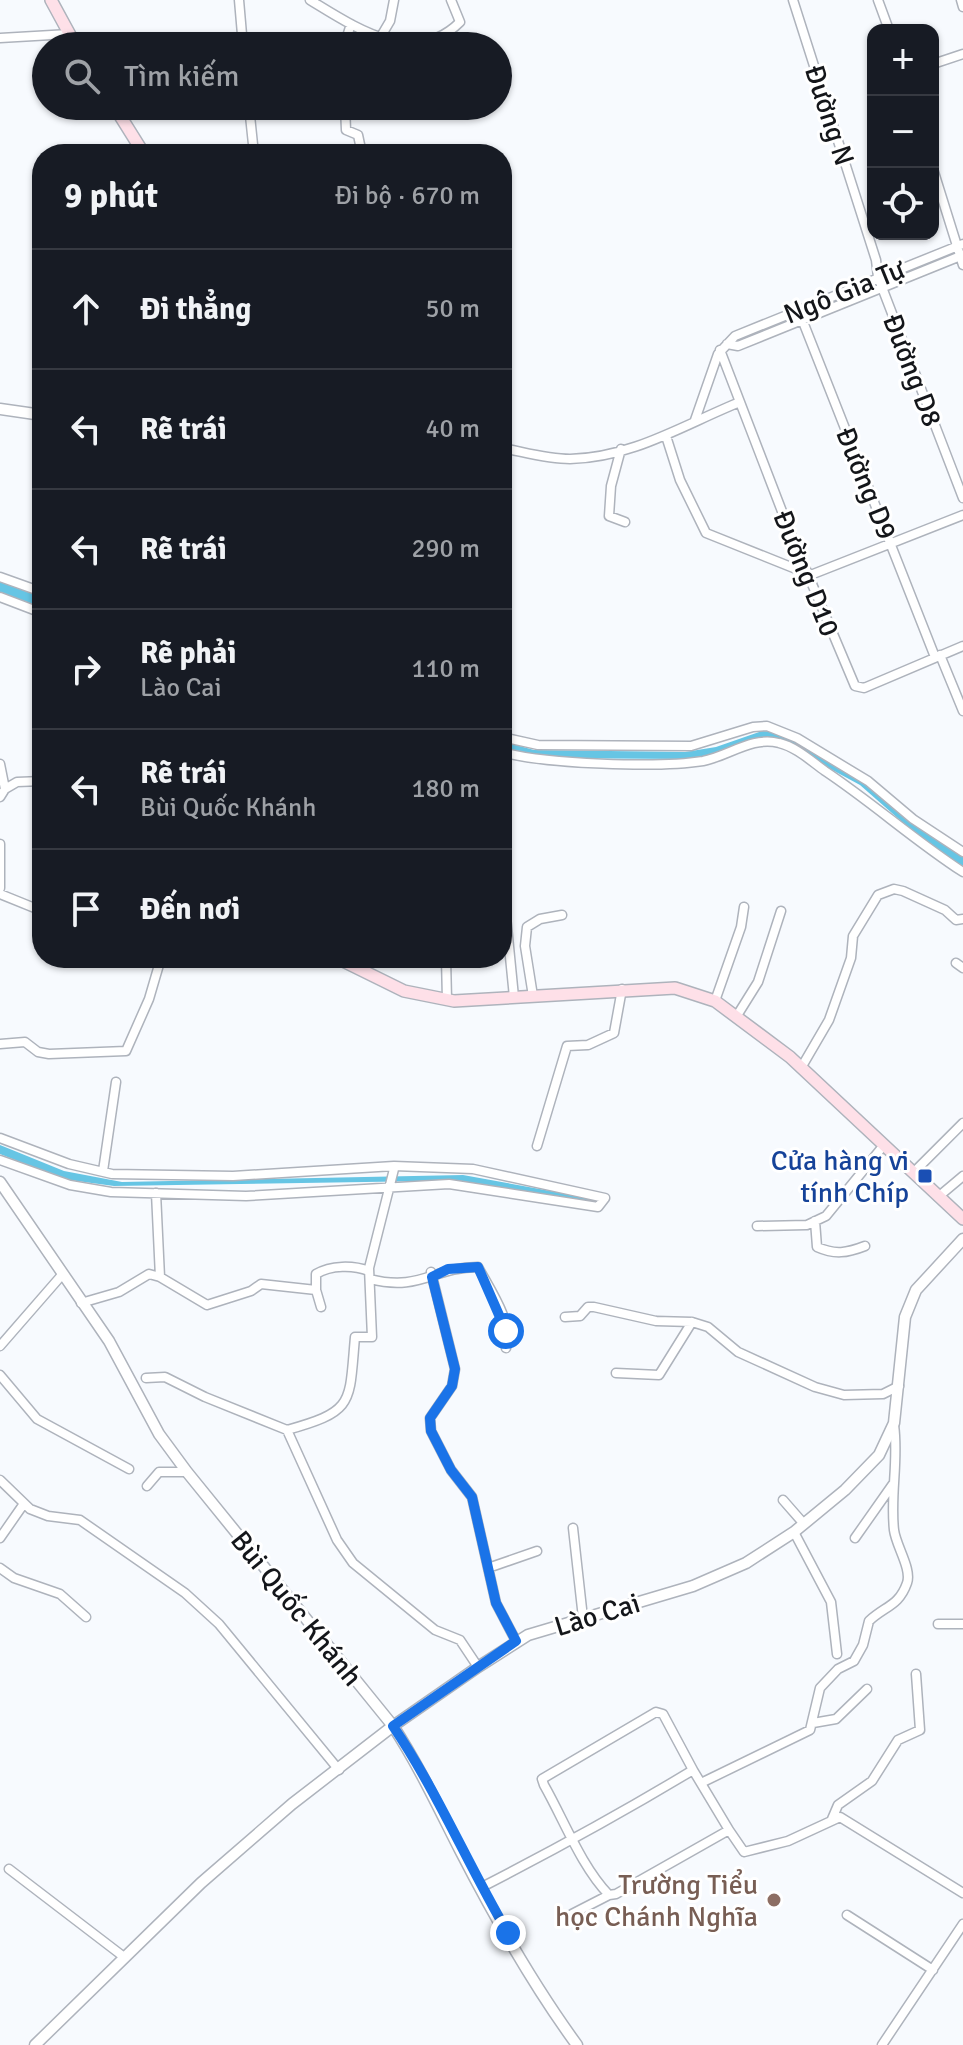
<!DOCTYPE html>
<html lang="vi">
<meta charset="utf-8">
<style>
:root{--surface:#171b24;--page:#20242c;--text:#f1f3f6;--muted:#9ea1a6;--line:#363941}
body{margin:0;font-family:Signika,sans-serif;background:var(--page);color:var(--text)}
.controls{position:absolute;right:24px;top:24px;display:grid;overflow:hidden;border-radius:16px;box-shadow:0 2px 6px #0004}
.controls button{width:72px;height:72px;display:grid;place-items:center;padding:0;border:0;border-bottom:2px solid var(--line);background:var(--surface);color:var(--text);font:40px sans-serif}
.stop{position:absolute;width:24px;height:24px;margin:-18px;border:6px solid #1a73e8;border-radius:50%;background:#fff}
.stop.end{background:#1a73e8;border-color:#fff;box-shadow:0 2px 8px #0008}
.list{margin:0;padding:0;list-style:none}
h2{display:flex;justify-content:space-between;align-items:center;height:104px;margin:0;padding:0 32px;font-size:34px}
h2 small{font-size:26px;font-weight:400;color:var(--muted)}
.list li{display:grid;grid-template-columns:52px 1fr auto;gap:24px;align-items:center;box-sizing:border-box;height:120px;padding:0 32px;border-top:2px solid var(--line)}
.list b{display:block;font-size:30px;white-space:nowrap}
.list p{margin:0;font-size:26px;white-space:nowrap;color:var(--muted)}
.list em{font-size:26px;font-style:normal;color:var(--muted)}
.icon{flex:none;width:44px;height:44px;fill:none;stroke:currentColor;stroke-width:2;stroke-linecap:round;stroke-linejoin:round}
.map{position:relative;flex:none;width:963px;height:2045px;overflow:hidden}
.search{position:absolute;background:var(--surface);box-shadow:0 2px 6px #0004;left:32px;top:32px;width:480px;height:88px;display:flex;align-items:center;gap:20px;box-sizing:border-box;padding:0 28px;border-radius:44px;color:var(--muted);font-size:30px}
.panel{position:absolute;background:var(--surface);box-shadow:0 2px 6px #0004;left:32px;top:144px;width:480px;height:824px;border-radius:32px}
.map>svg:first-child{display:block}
</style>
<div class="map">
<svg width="963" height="2045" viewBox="0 0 963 2045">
<rect width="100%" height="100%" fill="#f7fafe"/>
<!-- water -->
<path fill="#66c5e4" d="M0,582L42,597V607L0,593Z
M762,731C823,733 910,824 963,857V866L926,843L860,785L775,739L701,759H685L532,758L502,748V741L534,750L685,752L716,747Z
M0,1145L64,1171L122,1182L463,1175L600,1200L597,1202L471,1183L429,1181L114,1186L62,1179L0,1154Z"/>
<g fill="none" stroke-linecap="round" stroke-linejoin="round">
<defs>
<path id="minor" d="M239,0L243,46
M310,0C356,28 414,68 460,22L451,0
M793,0L876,260L878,277L963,498
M878,0L889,30
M961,0L963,7
M0,38L69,34
M380,38L390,21L394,0
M344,46L351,24
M933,64L963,54
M249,106L254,154
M345,106L346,130L358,135L362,154
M933,169L963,265
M798,309L935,657
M727,344L738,346L963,255
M720,350L788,527L855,686L864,688L963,646
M695,420L718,354L735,336L963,244
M666,436L680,480L706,533L806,573
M502,448C524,452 547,459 570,459C632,458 685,424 740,402
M621,449L611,486L609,516L625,522
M808,576L963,515
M0,577L42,592
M0,597L42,613
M940,655L963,711
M502,737L538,745L691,746L753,727L767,726L797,738L868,781L913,819L963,852
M502,752C544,764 659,768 703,761C729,756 752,736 779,743C796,747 811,761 825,771C873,803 915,841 963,872
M0,764L5,789L0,797
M5,789L17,782L42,781
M0,844V888
M502,876L514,997
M0,894L42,911
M446,958L447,1000
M956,963L963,968
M533,996L525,946L527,927L540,919L562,915
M715,1001L741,927L744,907
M738,1014L758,982L781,911
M0,1044L25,1042L38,1052L49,1054L126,1051L149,999L161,958
M801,1068L829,1020L851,958L853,936L878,895L894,889L903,891L945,910L956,920L963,919
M0,1138L69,1164L112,1174L233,1176L394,1166L473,1169L605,1198L598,1207L449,1184L246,1196L111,1192L70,1185L0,1160
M537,1146L567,1046L588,1045L614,1033L622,989
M103,1171L116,1082
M913,1173L963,1123
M156,1193L160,1277L207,1305L251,1291L261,1284L316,1290L321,1307
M938,1197L963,1176
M815,1221L817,1247C835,1255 847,1253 865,1246
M757,1226L807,1225L826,1216L884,1145
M431,1272L455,1369L452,1386L430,1418L431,1431L451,1470L472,1497L496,1603L516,1641
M370,1279C420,1292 433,1267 478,1267C489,1288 515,1325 506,1348
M316,1290V1274C331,1265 353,1265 369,1271
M81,1303L119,1292L149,1274L160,1277
M565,1317L580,1316L588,1307H594L656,1321L692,1322L708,1327L738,1352L815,1387L844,1395L883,1394L899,1386
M0,1346L61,1276
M616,1373L659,1375L692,1322
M0,1375L37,1419L129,1469
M146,1378L165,1377L205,1397L287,1430C355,1411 349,1404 355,1337H372L369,1268L394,1169
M287,1430L337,1540L353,1563L435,1630L460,1640L478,1667
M0,1480L30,1509L48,1516L80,1520L185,1593L219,1624L339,1770
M147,1486L159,1472H187
M783,1500L804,1524
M573,1528L583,1618
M794,1532L831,1602L837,1654
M0,1538L23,1505
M855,1538L893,1484
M0,1568L14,1578L60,1594L86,1617
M488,1568L537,1551
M938,1624H963
M813,1723L836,1719L867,1689
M701,1783L810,1730L820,1688L838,1669L854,1661L863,1645L869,1621C885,1606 899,1606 907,1583C912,1569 896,1546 894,1530C890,1494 899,1460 894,1425
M832,1819L838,1805L872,1781L898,1740L920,1730L916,1674
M729,1830L744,1852L788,1841L840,1817L963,1893
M9,1869L124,1957
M482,1887C554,1850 625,1811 693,1770L663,1714L656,1712L542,1779L544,1785C564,1820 581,1866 609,1895L616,1894L729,1830L693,1770
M572,1914L609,1895
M847,1915L933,1970
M882,2045L963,1924"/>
<path id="tertiary" d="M0,409L42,415
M0,1182L109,1341L159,1434L187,1472L393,1726C419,1766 438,1807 460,1850C494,1916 533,1985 577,2045
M35,2045L201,1883L292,1804L393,1726L478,1667L528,1635L693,1586L746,1563L794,1532L845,1490L879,1455L894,1423L905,1317L916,1290L963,1239"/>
<path id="secondary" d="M51,0L76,46
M114,106L144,154
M337,958L404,991L454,1001L675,988L715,1001L790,1057L963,1219"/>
</defs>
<!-- minor casing -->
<use href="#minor" stroke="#aeb3bc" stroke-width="11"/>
<!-- tertiary casing -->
<use href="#tertiary" stroke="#aeb3bc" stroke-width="13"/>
<!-- secondary casing -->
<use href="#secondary" stroke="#aeb3bc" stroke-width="14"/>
<!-- minor -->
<use href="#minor" stroke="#fff" stroke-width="8"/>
<!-- tertiary -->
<use href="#tertiary" stroke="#fff" stroke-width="10"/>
<!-- secondary -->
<use href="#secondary" stroke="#fee0e8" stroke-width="11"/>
</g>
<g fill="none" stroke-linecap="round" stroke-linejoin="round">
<!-- route -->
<path stroke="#1a73e8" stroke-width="10" d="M506,1331L478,1267L448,1269L432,1277L455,1369L452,1386L430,1418L431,1431L451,1470L472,1497L496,1603L516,1641L393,1726C437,1791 468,1865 508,1933"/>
</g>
<!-- markers -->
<rect fill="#1a4fb4" stroke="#fff" stroke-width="3" x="917" y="1168" width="16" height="16" rx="4"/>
<circle fill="#8d6e63" stroke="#fff" stroke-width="3" cx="774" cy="1900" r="8"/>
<g text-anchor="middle" stroke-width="6" stroke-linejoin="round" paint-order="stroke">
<!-- street labels -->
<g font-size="28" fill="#14161a" stroke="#fff">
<text transform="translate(830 115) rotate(72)" y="10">Đường N</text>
<text transform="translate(844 291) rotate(-22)" y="10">Ngô Gia Tự</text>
<text transform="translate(913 370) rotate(69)" y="10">Đường D8</text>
<text transform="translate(867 483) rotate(68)" y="10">Đường D9</text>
<text transform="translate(807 573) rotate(68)" y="10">Đường D10</text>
<text transform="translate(297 1608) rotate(51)" y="10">Bùi Quốc Khánh</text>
<text transform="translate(597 1614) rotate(-17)" y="10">Lào Cai</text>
</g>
<!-- transit labels -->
<g font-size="28" fill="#164399" stroke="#fff" text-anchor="end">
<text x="909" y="1170">Cửa hàng vi<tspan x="909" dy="32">tính Chíp</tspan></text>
</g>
<!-- education labels -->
<g font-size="28" fill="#785e54" stroke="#fff" text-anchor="end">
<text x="758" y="1894">Trường Tiểu<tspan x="758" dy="32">học Chánh Nghĩa</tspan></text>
</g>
</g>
</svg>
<div class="controls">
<button>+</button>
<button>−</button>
<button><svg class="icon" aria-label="locate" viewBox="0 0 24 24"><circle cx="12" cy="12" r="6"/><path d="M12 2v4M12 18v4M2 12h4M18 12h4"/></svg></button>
</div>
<div class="stop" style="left:506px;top:1331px"></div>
<div class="stop end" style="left:508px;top:1933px"></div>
<div class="search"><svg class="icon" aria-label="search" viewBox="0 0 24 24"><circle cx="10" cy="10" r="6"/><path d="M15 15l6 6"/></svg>Tìm kiếm</div>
<section class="panel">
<h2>9 phút<small>Đi bộ · 670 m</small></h2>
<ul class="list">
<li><svg class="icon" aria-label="ahead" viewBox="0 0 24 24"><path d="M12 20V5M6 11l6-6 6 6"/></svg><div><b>Đi thẳng</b></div><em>50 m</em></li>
<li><svg class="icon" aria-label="left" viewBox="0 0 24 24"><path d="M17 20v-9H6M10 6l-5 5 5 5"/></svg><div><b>Rẽ trái</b></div><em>40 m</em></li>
<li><svg class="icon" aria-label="left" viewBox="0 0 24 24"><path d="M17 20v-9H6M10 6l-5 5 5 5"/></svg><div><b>Rẽ trái</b></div><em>290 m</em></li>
<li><svg class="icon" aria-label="right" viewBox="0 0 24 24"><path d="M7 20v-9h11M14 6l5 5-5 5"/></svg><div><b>Rẽ phải</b><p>Lào Cai</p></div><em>110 m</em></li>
<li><svg class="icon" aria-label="left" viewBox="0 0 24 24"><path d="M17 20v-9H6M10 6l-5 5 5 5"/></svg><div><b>Rẽ trái</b><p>Bùi Quốc Khánh</p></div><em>180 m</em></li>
<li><svg class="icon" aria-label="arrive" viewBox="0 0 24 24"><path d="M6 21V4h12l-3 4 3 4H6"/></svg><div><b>Đến nơi</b></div></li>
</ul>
</section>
</div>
